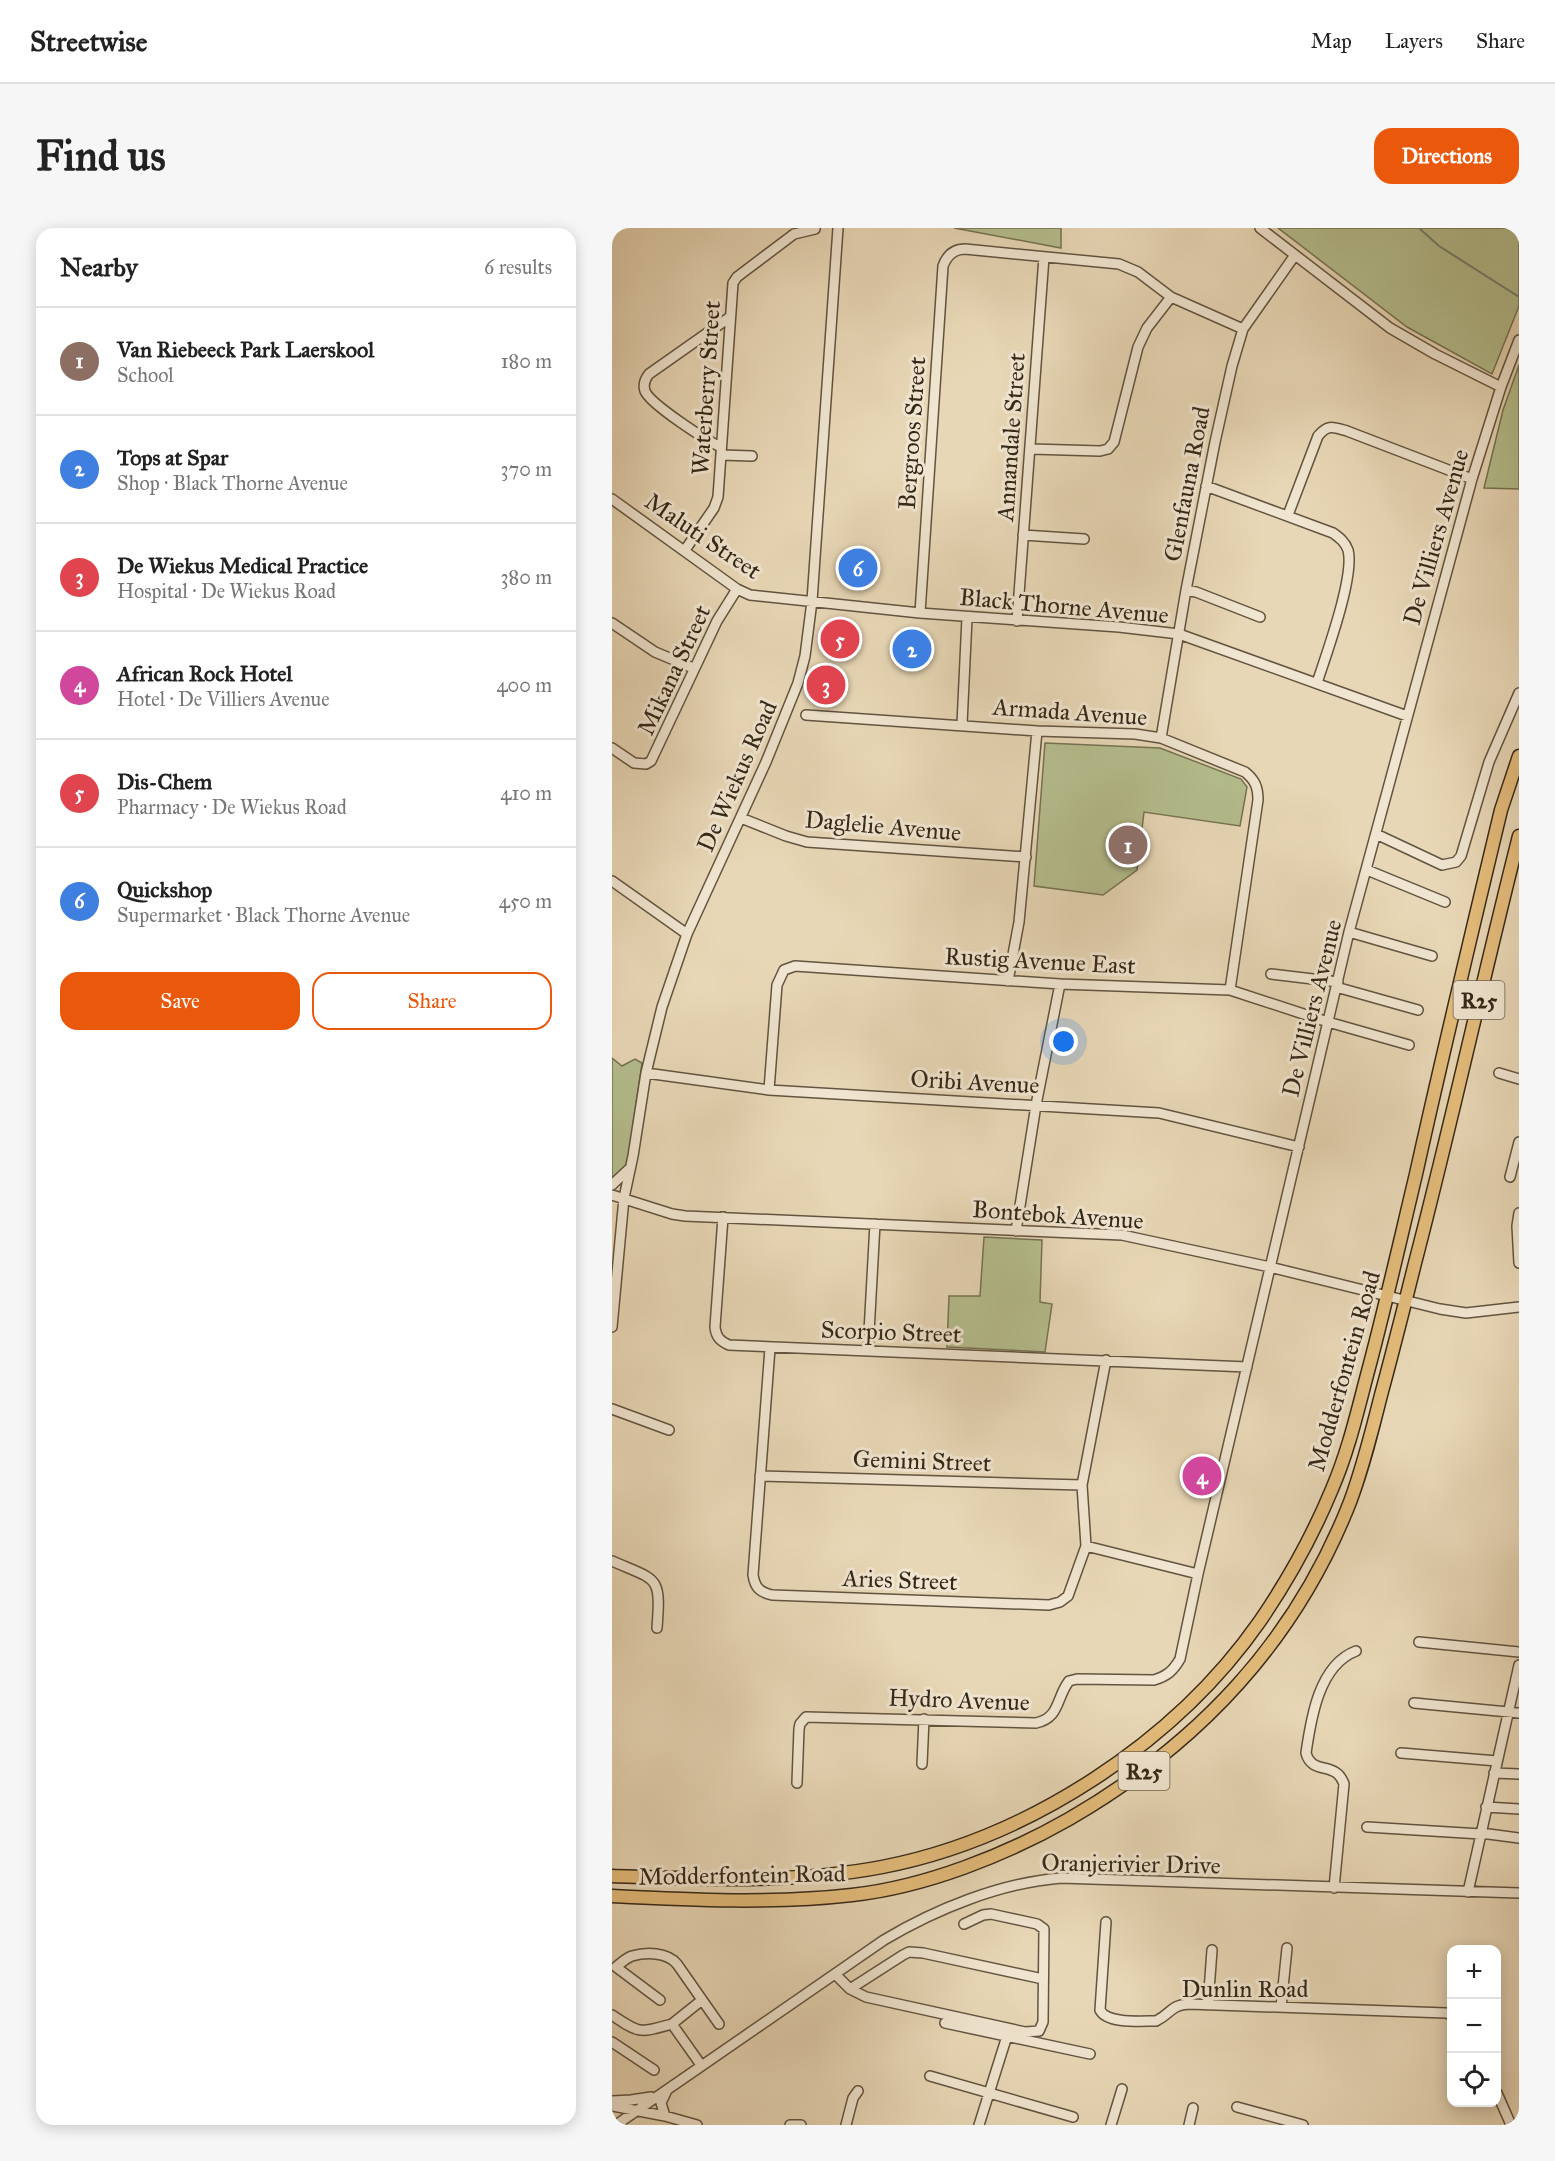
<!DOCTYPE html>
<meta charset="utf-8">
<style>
:root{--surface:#fff;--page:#f6f6f6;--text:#222;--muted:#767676;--line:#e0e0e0;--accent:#ea580c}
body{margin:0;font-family:"IM FELL Great Primer",serif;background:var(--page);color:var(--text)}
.controls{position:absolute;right:18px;bottom:18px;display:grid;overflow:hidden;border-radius:12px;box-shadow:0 3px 15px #0003}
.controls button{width:54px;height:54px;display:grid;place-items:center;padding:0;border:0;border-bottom:2px solid var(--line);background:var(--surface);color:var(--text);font:30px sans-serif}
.you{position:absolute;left:452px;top:814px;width:21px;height:21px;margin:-15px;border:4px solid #fff;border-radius:50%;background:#1a73e8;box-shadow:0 0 0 9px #1a73e833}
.badge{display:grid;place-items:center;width:39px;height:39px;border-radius:50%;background:var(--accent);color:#fff;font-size:20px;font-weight:700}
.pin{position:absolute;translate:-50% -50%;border:3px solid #fff;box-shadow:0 2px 6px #0006}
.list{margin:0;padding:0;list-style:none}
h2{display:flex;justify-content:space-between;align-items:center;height:78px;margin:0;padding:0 24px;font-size:26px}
h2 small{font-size:20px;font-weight:400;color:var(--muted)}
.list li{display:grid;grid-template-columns:39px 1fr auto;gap:18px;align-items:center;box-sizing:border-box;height:108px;padding:0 24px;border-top:2px solid var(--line)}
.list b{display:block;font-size:22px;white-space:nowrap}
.list p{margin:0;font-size:20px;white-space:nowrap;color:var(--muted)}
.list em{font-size:20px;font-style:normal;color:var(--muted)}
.actions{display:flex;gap:12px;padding:18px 24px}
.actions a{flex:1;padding:14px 0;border:2px solid var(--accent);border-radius:18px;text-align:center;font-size:21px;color:var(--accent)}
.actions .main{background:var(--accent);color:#fff}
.icon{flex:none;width:33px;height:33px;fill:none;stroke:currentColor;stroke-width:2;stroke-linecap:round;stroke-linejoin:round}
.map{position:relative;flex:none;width:907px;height:1897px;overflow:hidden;border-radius:18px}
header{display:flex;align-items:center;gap:36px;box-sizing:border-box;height:84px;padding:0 30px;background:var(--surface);border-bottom:2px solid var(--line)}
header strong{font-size:28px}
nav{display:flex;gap:33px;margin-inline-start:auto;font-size:21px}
.intro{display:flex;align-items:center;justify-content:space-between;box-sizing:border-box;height:144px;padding:0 36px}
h1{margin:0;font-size:42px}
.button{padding:15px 27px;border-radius:18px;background:var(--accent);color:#fff;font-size:21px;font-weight:700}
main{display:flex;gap:36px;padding:0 36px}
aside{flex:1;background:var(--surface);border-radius:18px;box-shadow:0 3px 15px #0003}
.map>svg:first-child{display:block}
</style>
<header>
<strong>Streetwise</strong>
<nav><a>Map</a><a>Layers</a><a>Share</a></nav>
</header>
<div class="intro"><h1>Find us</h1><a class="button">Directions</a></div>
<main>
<aside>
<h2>Nearby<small>6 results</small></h2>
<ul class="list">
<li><span class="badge" style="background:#8d6e63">1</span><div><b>Van Riebeeck Park Laerskool</b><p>School</p></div><em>180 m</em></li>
<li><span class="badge" style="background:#3f7fe0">2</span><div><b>Tops at Spar</b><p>Shop · Black Thorne Avenue</p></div><em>370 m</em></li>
<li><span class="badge" style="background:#e0444e">3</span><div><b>De Wiekus Medical Practice</b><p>Hospital · De Wiekus Road</p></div><em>380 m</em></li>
<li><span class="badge" style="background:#d1479c">4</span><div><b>African Rock Hotel</b><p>Hotel · De Villiers Avenue</p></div><em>400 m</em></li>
<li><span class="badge" style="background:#e0444e">5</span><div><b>Dis-Chem</b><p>Pharmacy · De Wiekus Road</p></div><em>410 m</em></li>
<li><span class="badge" style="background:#3f7fe0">6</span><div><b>Quickshop</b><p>Supermarket · Black Thorne Avenue</p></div><em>450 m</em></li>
</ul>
<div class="actions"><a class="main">Save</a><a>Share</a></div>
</aside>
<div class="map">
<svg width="907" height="1897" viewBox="0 0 907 1897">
<rect width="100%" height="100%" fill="#e8d7b6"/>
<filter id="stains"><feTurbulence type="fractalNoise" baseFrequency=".00333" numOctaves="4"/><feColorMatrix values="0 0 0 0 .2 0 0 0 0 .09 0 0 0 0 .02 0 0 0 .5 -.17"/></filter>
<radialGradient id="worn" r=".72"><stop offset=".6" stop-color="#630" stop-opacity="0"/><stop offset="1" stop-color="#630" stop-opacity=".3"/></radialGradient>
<!-- green -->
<path fill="#b5be8e" stroke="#757353" stroke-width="1.5" d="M342,0H449V20Z
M666,0H907V78L880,146L795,99Z
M907,137V261L872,260L891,182Z
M433,515L548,520L629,551L635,559L628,598L532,584L525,642L491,667L422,658Z
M0,830L10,838L23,831L30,835L15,938L0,953Z
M372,1009L430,1012L428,1074L440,1076L433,1124L335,1119L337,1068H368Z"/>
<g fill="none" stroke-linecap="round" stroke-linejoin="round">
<!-- stream -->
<path stroke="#708071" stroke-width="2" d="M807,0L827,18L907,69"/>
<defs>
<path id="minor" d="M648,0L778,100L823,126L889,159
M109,219C95,213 38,176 33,163C31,157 33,151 37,146L118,89
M419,221L488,223L496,221L502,214L526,119L535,100L559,69
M109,227L140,228
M594,258L721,305C728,310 733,314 736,322C743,348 714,427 705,455
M0,271L125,361L138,367L308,385L507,399L567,406L795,488
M676,287L706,208C716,196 721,199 735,203L860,251
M411,307L472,311
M73,322L102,280L106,269L121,55L125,49L182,6L203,1
M574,362L584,364L648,389
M308,385L331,38C335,27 342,21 353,21L507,36L526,44L559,69L631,101
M405,393L432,29
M0,395L43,424L81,440
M194,487L425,503L523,506L549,510L633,544C643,552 646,559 646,572L618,762
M350,496L355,390
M549,510L574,362L603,214L620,138L631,101L683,27
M0,520L22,535L34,536L39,533L105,393L125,361
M129,590L174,608L195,614L414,629
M764,606L830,637L844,634L849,628L877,534L907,465
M755,642L833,674
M0,653L75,706
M737,704L820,728
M659,746L726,754
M396,753L407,694L425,503
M724,759L806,782
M34,845L157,862L547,885L687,919
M887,845L907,851
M157,862L165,757L172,742L183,738L448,756L618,762L716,794L797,817
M898,949L907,914
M0,957L18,940
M0,967L60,986L73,988L510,1007L658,1039L828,1081L854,1085L907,1079
M907,985L905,998L907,1035
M111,989L103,1099C104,1109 108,1113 117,1117L635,1139
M404,1003L424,877L448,756
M0,1099L12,970L21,928L34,845L50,779L75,706L154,534L186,455L193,428L200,373L226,0
M158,1120L141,1347C143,1360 148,1364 160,1367L437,1377L448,1374L456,1368L474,1318L470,1257L494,1132
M256,1122L263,996
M0,1181L57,1202
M148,1248L470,1257
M474,1318L586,1346
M0,1333C46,1353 49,1347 45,1400
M807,1414L907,1424
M802,1475L907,1485
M789,1525L885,1533
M310,1536L312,1491
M882,1545L907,1546
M185,1555L187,1501L188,1496L194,1489L424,1495C448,1490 444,1470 457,1453L465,1451L542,1452C555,1448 561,1443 568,1431L586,1346L737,704L860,251L889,159L907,112
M874,1579L907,1581
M755,1599L869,1606
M869,1605L907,1610
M722,1660L732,1556C724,1532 700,1548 694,1525C699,1490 707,1437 744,1423
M856,1664L907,1437
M494,1694L488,1782C495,1796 529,1793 544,1793C559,1786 558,1777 577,1776L834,1785L840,1787
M223,1746L238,1761L254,1769L413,1804L427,1803L431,1794L432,1701L425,1696L379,1686L371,1687L352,1696
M238,1761L291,1727L297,1724L311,1725L431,1751
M48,1772L4,1739C9,1735 14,1730 20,1728C34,1724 55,1724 65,1736L107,1796
M596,1777L600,1722
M669,1779L675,1720
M0,1787C28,1806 27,1805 60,1796L89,1837
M333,1795L478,1826
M60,1796L90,1772
M0,1814L42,1842
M318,1848L461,1889
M885,1865L899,1897
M0,1873L19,1872L39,1869
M0,1878L53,1888L85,1897
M625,1879L691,1897
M53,1888L49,1875L55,1862
M4,1897L272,1712C324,1681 388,1655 449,1650L907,1665
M178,1897H189
M234,1897L241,1870L246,1863
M367,1897L395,1808
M499,1897L510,1861
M577,1897L581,1880"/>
<path id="major" d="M0,1648C90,1651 181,1656 270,1639C415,1611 563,1515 648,1393C676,1352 701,1307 720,1261C736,1224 745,1185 755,1147C773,1080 788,1013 804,946C831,824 860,703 889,582L907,528
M0,1668C79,1672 161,1676 240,1667C313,1659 394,1627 457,1591C587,1516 683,1414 738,1274C751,1239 760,1203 769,1167C781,1123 792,1079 803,1035C840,893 871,750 907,608"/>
</defs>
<!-- minor casing -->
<use href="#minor" stroke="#625440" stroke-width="12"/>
<!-- major casing -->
<use href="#major" stroke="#352818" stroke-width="15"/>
<!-- minor -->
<use href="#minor" stroke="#f0e5d0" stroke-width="9"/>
<!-- major -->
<use href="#major" stroke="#e4bc7b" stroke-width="12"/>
</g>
<g text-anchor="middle" stroke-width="6" stroke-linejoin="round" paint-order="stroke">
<!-- shield labels -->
<g fill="#f0e5d0" stroke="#6d614f" stroke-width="1.5">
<rect x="841.5" y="753" width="51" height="38" rx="4.5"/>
<rect x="506.5" y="1524" width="51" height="38" rx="4.5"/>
</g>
<g font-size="22" font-weight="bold" fill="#352818">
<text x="867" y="780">R25</text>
<text x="532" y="1551">R25</text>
</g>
<!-- street labels -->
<g font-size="24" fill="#352818" stroke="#f0e5d0">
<text transform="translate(94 160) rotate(-86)" y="8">Waterberry Street</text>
<text transform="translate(300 205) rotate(-86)" y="8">Bergroos Street</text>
<text transform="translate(399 209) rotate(-86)" y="8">Annandale Street</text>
<text transform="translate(575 256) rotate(-79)" y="8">Glenfauna Road</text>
<text transform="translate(91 308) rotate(34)" y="8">Maluti Street</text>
<text transform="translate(824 309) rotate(-74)" y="8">De Villiers Avenue</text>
<text transform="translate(452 378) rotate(5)" y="8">Black Thorne Avenue</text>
<text transform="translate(62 442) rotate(-65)" y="8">Mikana Street</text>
<text transform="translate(458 484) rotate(4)" y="8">Armada Avenue</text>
<text transform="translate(125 548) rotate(-66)" y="8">De Wiekus Road</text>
<text transform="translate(271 598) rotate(5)" y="8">Daglelie Avenue</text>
<text transform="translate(428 733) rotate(3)" y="8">Rustig Avenue East</text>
<text transform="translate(700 780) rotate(-76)" y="8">De Villiers Avenue</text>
<text transform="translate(363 854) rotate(3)" y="8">Oribi Avenue</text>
<text transform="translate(446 987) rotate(4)" y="8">Bontebok Avenue</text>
<text transform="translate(279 1104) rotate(2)" y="8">Scorpio Street</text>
<text transform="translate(732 1143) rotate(-74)" y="8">Modderfontein Road</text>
<text transform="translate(310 1233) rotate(2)" y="8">Gemini Street</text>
<text transform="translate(288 1352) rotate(2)" y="8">Aries Street</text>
<text transform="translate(347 1472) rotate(2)" y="8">Hydro Avenue</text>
<text transform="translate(519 1636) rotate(1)" y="8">Oranjerivier Drive</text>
<text transform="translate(130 1647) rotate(-1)" y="8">Modderfontein Road</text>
<text x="633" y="1769">Dunlin Road</text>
</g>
</g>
<rect width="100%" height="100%" filter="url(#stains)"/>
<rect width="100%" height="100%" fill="url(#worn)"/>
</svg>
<div class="controls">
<button>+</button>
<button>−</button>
<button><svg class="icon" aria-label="locate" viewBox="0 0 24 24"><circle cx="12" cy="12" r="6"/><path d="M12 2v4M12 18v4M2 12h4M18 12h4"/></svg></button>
</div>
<div class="you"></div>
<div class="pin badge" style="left:516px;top:617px;background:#8d6e63">1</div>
<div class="pin badge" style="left:300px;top:421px;background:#3f7fe0">2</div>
<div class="pin badge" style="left:214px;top:457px;background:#e0444e">3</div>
<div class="pin badge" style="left:590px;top:1248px;background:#d1479c">4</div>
<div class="pin badge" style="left:228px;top:411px;background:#e0444e">5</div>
<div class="pin badge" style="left:246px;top:340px;background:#3f7fe0">6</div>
</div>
</main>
